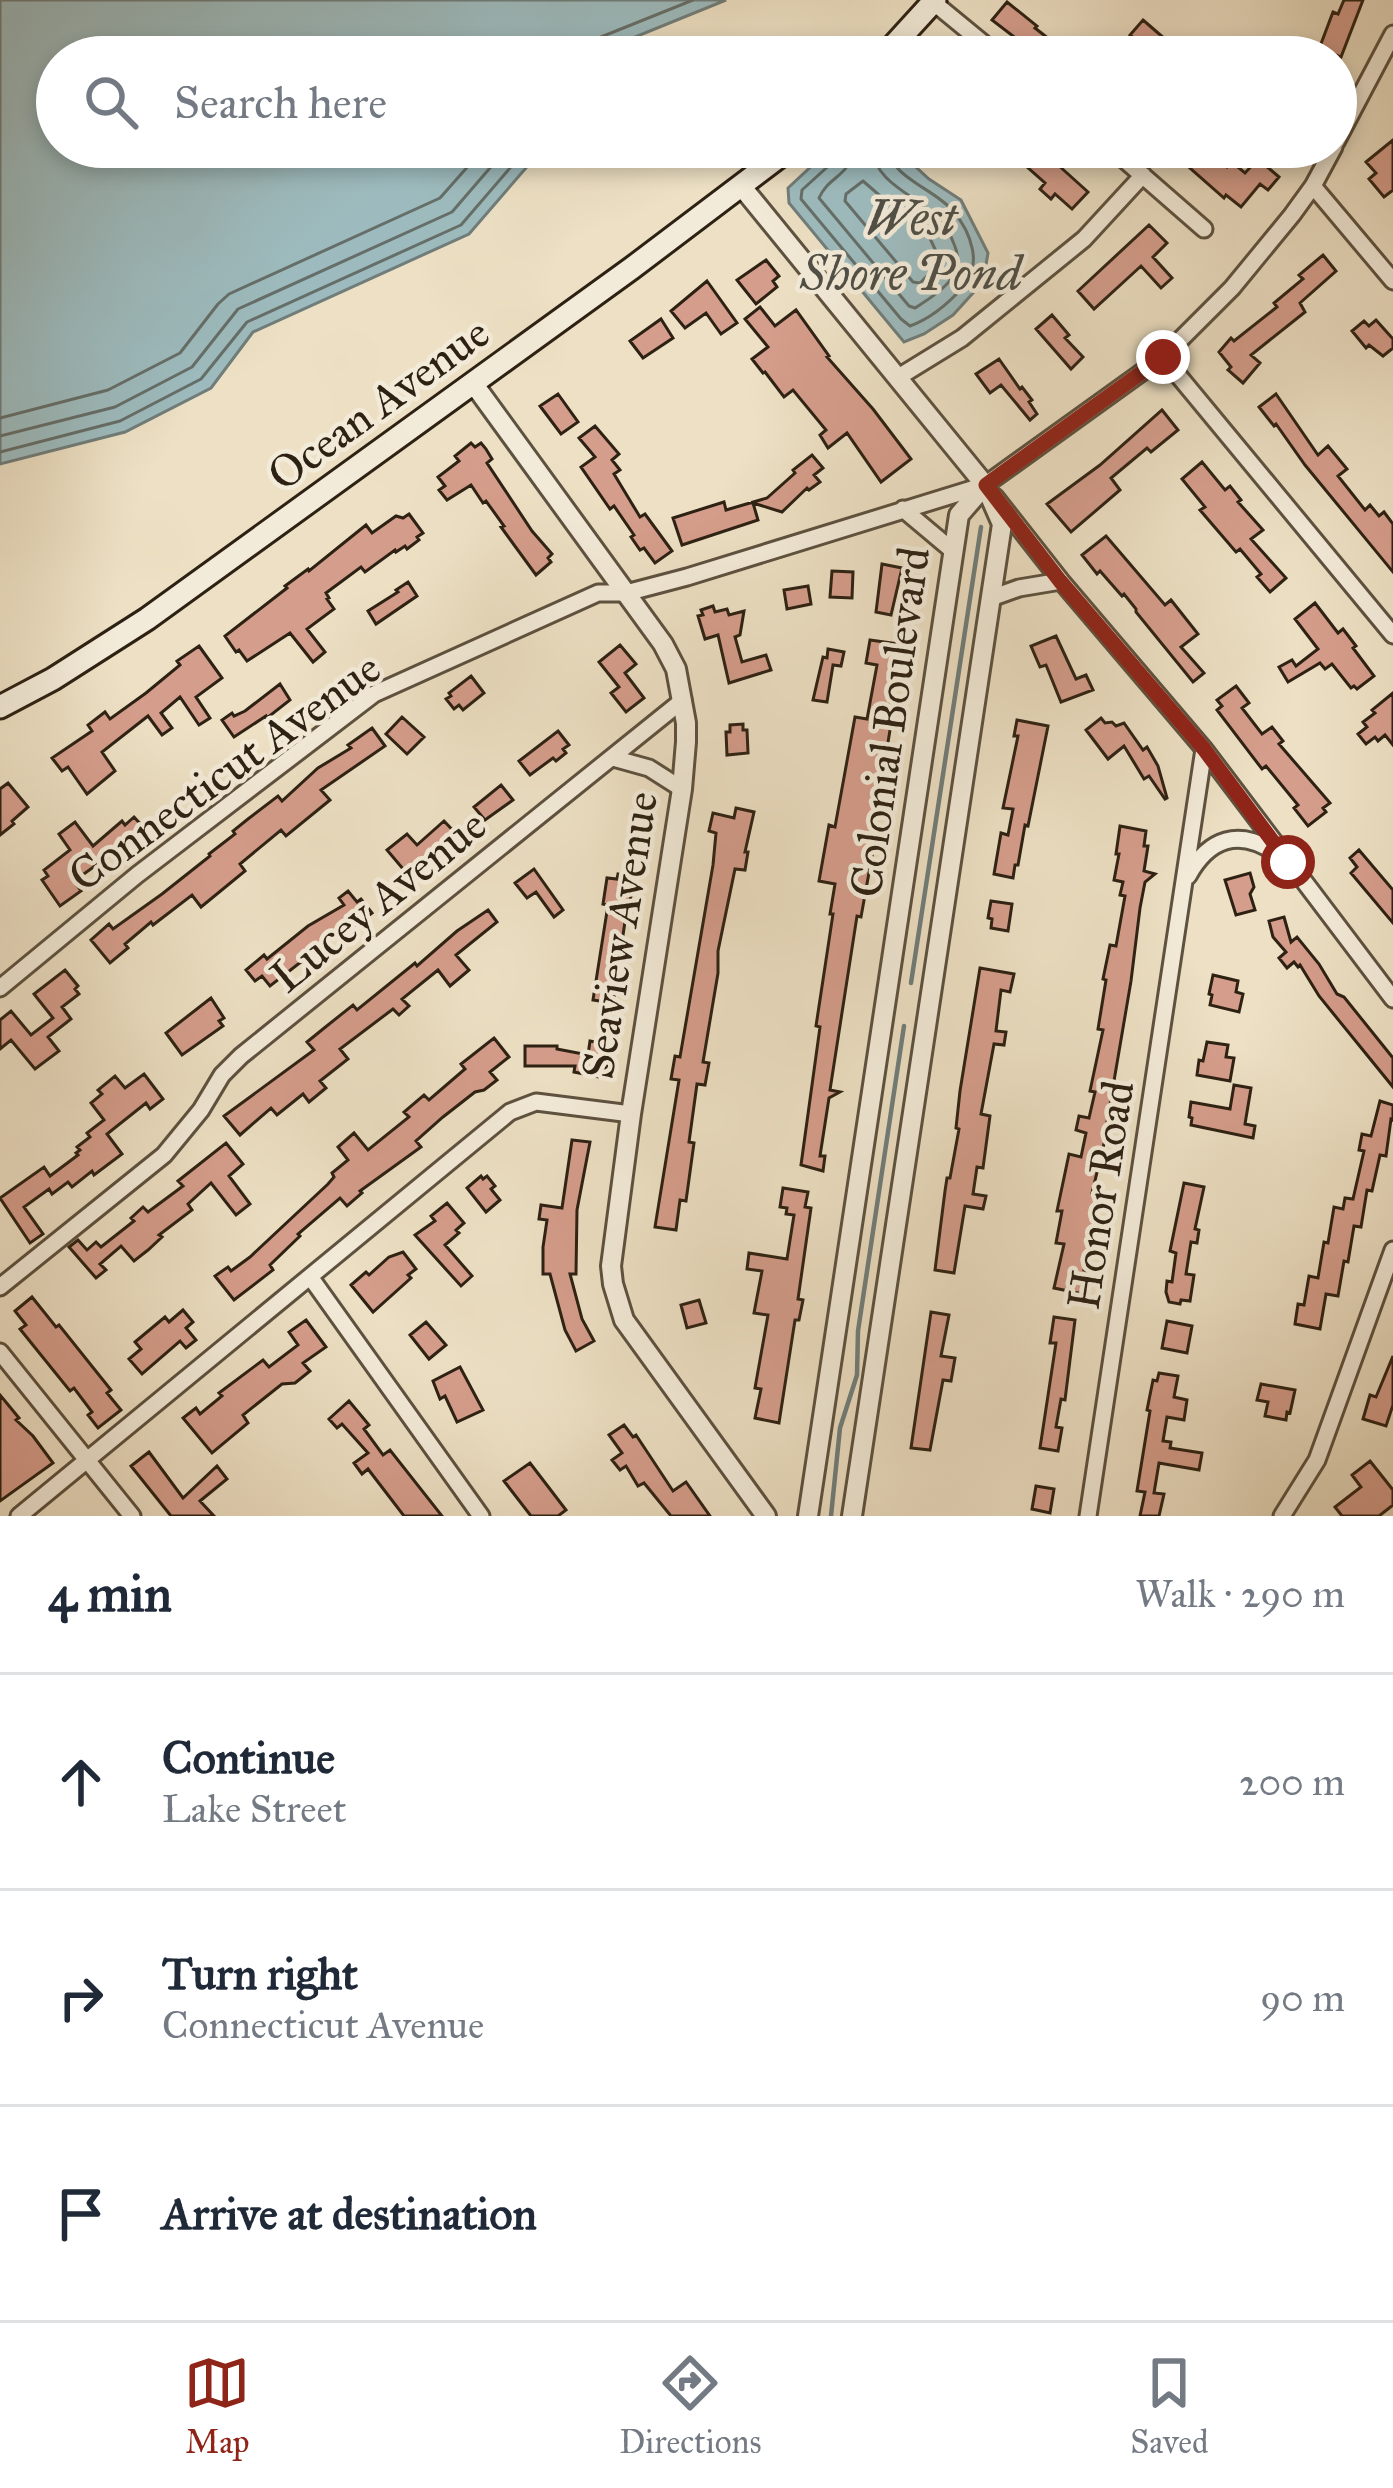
<!DOCTYPE html>
<meta charset="utf-8">
<style>
:root{--surface:#fff;--page:#f2f2f3;--text:#1f2937;--muted:#747a83;--line:#e0e1e3;--accent:#8f2418}
body{margin:0;font-family:"IM FELL Great Primer",serif;background:var(--page);color:var(--text)}
.stop{position:absolute;width:36px;height:36px;margin:-27px;border:9px solid #8f2418;border-radius:50%;background:#fff}
.stop.end{background:#8f2418;border-color:#fff;box-shadow:0 3px 12px #0008}
.list{margin:0;padding:0;list-style:none}
h2{display:flex;justify-content:space-between;align-items:center;height:156px;margin:0;padding:0 48px;font-size:51px}
h2 small{font-size:39px;font-weight:400;color:var(--muted)}
.list li{display:grid;grid-template-columns:78px 1fr auto;gap:36px;align-items:center;box-sizing:border-box;height:216px;padding:0 48px;border-top:3px solid var(--line)}
.list b{display:block;font-size:45px;white-space:nowrap}
.list p{margin:0;font-size:39px;white-space:nowrap;color:var(--muted)}
.list em{font-size:39px;font-style:normal;color:var(--muted)}
.icon{flex:none;width:66px;height:66px;fill:none;stroke:currentColor;stroke-width:2;stroke-linecap:round;stroke-linejoin:round}
.map{position:relative;flex:none;width:1393px;height:1516px;overflow:hidden}
.search{position:absolute;background:var(--surface);box-shadow:0 6px 18px #0003;left:36px;right:36px;top:36px;height:132px;display:flex;align-items:center;gap:30px;box-sizing:border-box;padding:0 42px;border-radius:66px;color:var(--muted);font-size:45px}
.sheet{height:804px;background:var(--surface)}
nav{display:flex;justify-content:space-around;align-items:center;box-sizing:border-box;height:168px;border-top:3px solid var(--line);background:var(--surface);font-size:33px;color:var(--muted)}
nav a{display:grid;justify-items:center;gap:6px}
nav .on{color:var(--accent)}
.map>svg:first-child{display:block}
</style>
<div class="map">
<svg width="1393" height="1516" viewBox="0 0 1393 1516">
<rect width="100%" height="100%" fill="#ede0c4"/>
<filter id="stains"><feTurbulence type="fractalNoise" baseFrequency=".00167" numOctaves="4"/><feColorMatrix values="0 0 0 0 .2 0 0 0 0 .09 0 0 0 0 .02 0 0 0 .5 -.17"/></filter>
<radialGradient id="worn" r=".72"><stop offset=".6" stop-color="#630" stop-opacity="0"/><stop offset="1" stop-color="#630" stop-opacity=".3"/></radialGradient>
<!-- water -->
<path fill="#9dbbbe" stroke="#707d7a" stroke-width="3" d="M0,0H726L586,57H57V147H544L469,234L253,332L211,388L125,432L0,464Z
M832,147H894L929,179L961,200L988,253L983,282L953,315L924,334L904,342L789,203L788,188Z"/>
<g fill="none" stroke-linecap="round" stroke-linejoin="round">
<!-- shore -->
<path stroke="#656e68" stroke-width="3" d="M584,57L585,47L591,41L693,0
M838,147L835,160L802,190L801,199L901,319L910,326C932,318 948,304 963,287C983,265 971,232 953,211C935,189 891,178 887,147
M853,147C852,176 828,176 819,198L909,306L915,308C939,293 968,275 954,244C951,236 946,226 940,219C918,196 874,184 872,147
M863,181L901,214L927,232L941,262L920,283L913,282L845,201L846,194Z
M0,418L108,390L180,353L218,304L229,294L440,198L485,147
M0,436L115,407L192,367L238,309L452,212L508,147
M0,452L120,421L201,379L247,322L461,225L528,147"/>
<!-- stream -->
<path stroke="#707d7a" stroke-width="4.5" d="M670,147L673,150
M911,983L981,527
M831,1516L840,1428L857,1375L858,1331L904,1026"/>
</g>
<!-- building -->
<path fill="#d59d8b" stroke="#2d2113" stroke-width="3" d="M1344,0H1363L1341,57L1319,49L1333,12L1338,14Z
M1007,2L1037,26L1035,28L1072,57H1047L1025,39L1022,43L992,20Z
M1143,20L1165,39L1152,54L1130,35Z
M1393,140V190L1384,197L1369,179L1376,173L1366,162Z
M994,147H1054L1047,155L1088,192L1072,209L1055,194L1051,199L1040,189L1045,183L1018,159L1013,164Z
M1207,149L1227,167L1232,162L1245,173L1258,159L1279,177L1268,190L1260,184L1241,207L1226,195L1224,198L1190,168Z
M1149,225L1167,243L1153,257L1172,278L1161,288L1141,266L1094,309L1078,291Z
M1323,255L1336,271L1300,303L1305,312L1251,355L1260,363L1243,383L1228,370L1231,367L1219,352L1231,338L1234,341L1277,307L1274,303L1303,279L1299,275Z
M766,260L779,276L773,281L777,287L756,304L737,280Z
M707,281L737,323L721,334L706,313L685,328L671,311Z
M760,307L775,326L796,310L829,356L827,357L873,409L911,459L881,482L847,433L828,448L820,435L826,430L793,390L784,397L765,372L763,373L752,359L768,347L745,319Z
M1052,315L1069,335L1065,338L1083,357L1071,369L1036,329Z
M661,319L673,338L643,358L630,341Z
M1376,320L1393,339V348L1383,356L1369,345L1366,348L1352,331L1364,321L1369,326Z
M999,359L1020,389L1022,387L1032,400L1029,402L1037,414L1030,420L1001,385L990,393L976,374Z
M558,394L578,422L561,434L540,406Z
M1276,394L1318,455L1328,446L1347,469L1338,476L1365,510L1370,505L1379,516L1384,512L1393,524V572L1305,465L1276,424L1274,426L1259,407Z
M1162,410L1178,430L1151,452L1147,448L1111,478L1120,490L1071,532L1047,504L1100,465Z
M595,426L619,454L612,460L620,470L614,474L640,517L645,514L672,551L655,563L644,548L640,550L631,537L634,535L614,506L610,509L581,467L595,457L579,438Z
M471,443L475,447L481,443L486,449L492,459L487,463L532,531L552,554L548,558L551,562L536,575L501,527L504,526L486,501L483,503L471,485L447,500L439,490L445,486L438,477L459,461L455,456Z
M812,455L823,468L814,475L820,482L809,490L807,488L782,512L753,503L758,520L682,545L673,518L724,502L726,510L767,498L795,473L793,470Z
M1202,462L1225,490L1230,486L1241,500L1238,502L1263,530L1251,539L1286,578L1270,592L1257,577L1261,574L1240,549L1236,552L1200,510L1205,507L1182,479Z
M409,514L423,533L417,537L419,540L407,549L405,546L396,552L395,550L365,572L361,567L326,593L329,598L327,599L334,609L307,629L325,652L313,662L290,633L247,661L239,650L236,652L225,636L287,588L285,586L308,569L309,571L366,525L372,533L396,516L403,518Z
M1106,536L1165,605L1171,600L1198,634L1181,647L1204,673L1193,682L1136,612V609L1124,594L1122,596L1100,571L1097,574L1082,555Z
M882,564L902,568L891,615L876,612Z
M832,571L853,572L852,598L830,597Z
M408,582L417,596L376,624L368,611L398,592L396,590Z
M808,586L811,604L787,609L784,590Z
M1315,603L1338,633L1343,629L1356,646L1353,648L1374,676L1357,689L1354,686L1351,688L1332,664L1325,669L1320,663L1288,682L1279,667L1292,660L1296,666L1318,649L1295,619Z
M713,606L715,612L727,609L729,615L744,611L740,635L735,637L742,662L766,655L771,670L729,683L718,635L705,639L698,616L703,615L701,610Z
M1056,636L1076,679L1086,675L1093,690L1061,702L1046,665L1040,667L1031,646Z
M870,640L899,644L886,723L891,724L873,834H876L861,917L857,916L830,1090L840,1092L829,1098L820,1156H825L823,1171L801,1165L820,1027L816,1026L833,914H830L835,884L819,881L829,825L835,827L855,717L867,719L877,665L866,663Z
M620,645L636,664L625,673L644,698L626,712L611,693L619,687L599,662Z
M199,646L222,678L196,697L210,718L199,725L180,697L161,713L172,728L162,735L148,716L102,752L115,771L87,794L68,767L62,771L52,758L92,731L88,725L105,712L110,719L146,693L180,665L177,661Z
M828,649L844,652L841,666L833,665L827,702L813,700L823,657L827,658Z
M471,676L484,693L463,710L459,705L454,709L446,699L451,696L449,693Z
M280,684L290,700L267,718L266,716L234,737L222,720L232,713L234,716L245,711Z
M1236,686L1249,703L1242,708L1262,734L1272,727L1283,741L1279,744L1330,803L1323,808L1326,812L1308,826L1294,808L1298,805L1266,766L1262,769L1217,710L1222,706L1217,700Z
M1393,693V745L1385,735L1378,741L1375,737L1366,744L1358,734L1367,727L1363,722L1375,713L1372,710Z
M402,717L424,737L407,754L386,734Z
M1101,718L1105,723L1112,722L1116,726L1124,723L1143,750L1147,747L1158,766L1167,798L1165,799L1149,776L1144,779L1124,746L1108,759L1086,730Z
M1017,720L1048,726L1028,826L1025,825L1018,865H1015L1013,878L994,874L1001,833L1008,835L1013,809L1003,808L1018,736H1014Z
M743,724V730H747L748,753L727,755L726,732H730V725Z
M372,728L385,746L321,790L330,800L286,836L281,830L240,864L245,871L201,907L192,895L153,925L151,922L125,944L128,948L110,963L91,940L109,924L113,929L162,894L210,856L209,854L235,834L233,831L248,819L278,796L282,801L318,768L351,748L348,745Z
M558,731L569,745L563,749L566,753L556,761L553,758L530,775L519,761Z
M8,783L28,807L12,821L14,824L0,835V789Z
M501,785L513,800L485,820L474,807Z
M736,808L754,812L745,852H748L745,870L735,869L718,951V973L703,1062L709,1063L705,1085L697,1084L689,1142L694,1143L686,1201L680,1200L676,1230L655,1227L679,1080L671,1079L675,1056L680,1057L713,865L716,833L709,831L713,813L734,818Z
M134,817L144,828L135,836L137,838L120,853L117,850L74,881L81,891L60,906L42,880L48,876L44,870L70,850L59,834L75,822L93,846L122,821L125,825Z
M444,821L460,838L418,875L414,871L409,876L387,850L407,834L417,845Z
M1120,826L1146,831L1144,846H1148L1144,871L1155,874L1145,882L1140,908L1131,981L1107,1122L1109,1123L1092,1193L1099,1194L1084,1270L1088,1271L1083,1294L1054,1288L1064,1244L1056,1243L1062,1211H1057L1069,1154L1081,1157L1086,1133L1076,1130L1079,1116L1089,1118L1095,1092L1090,1091L1103,1030L1098,1029L1106,980L1103,979L1110,945L1116,946L1125,896L1120,895L1123,882L1114,880L1119,854H1116Z
M1359,850L1393,890V923L1351,873L1357,867L1350,858Z
M534,869L563,910L554,917L536,892L527,898L515,883Z
M1250,873L1254,887L1250,894L1255,910L1236,915L1225,880Z
M618,874L634,877L629,908H627L613,1003L593,1000L608,905L603,904L607,878L617,879Z
M348,891L357,902L361,899L372,913L355,926L313,949L315,951L270,986L262,976L255,981L246,970L264,955L267,959L308,926L344,905L339,898Z
M991,901L1012,904L1008,931L991,928L992,919L988,918Z
M488,910L497,922L456,955L469,970L450,986L438,970L402,999L409,1006L399,1015L393,1009L340,1049L348,1059L320,1081L326,1088L309,1102L303,1094L277,1115L271,1108L240,1135L224,1116L314,1050L307,1042L323,1029L353,1005L357,1010L415,963L417,966L457,931Z
M1284,917L1291,942L1297,937L1319,964L1337,994L1344,997L1393,1058V1087L1319,996L1300,965L1298,967L1294,962L1287,968L1279,958L1286,952L1273,937L1269,921Z
M980,968L1014,974L1010,992L1001,990L996,1031L1006,1032L1004,1045L994,1044L981,1114L990,1116L983,1168L977,1167L973,1194L986,1196L983,1209L965,1206L954,1273L935,1270L945,1191L947,1178H950L959,1129L956,1128L960,1091Z
M65,970L78,986L75,989L79,994L62,1007L71,1019L48,1037L59,1051L35,1069L11,1040L0,1049V1020L11,1011L31,1035L53,1018L34,994Z
M1213,975L1238,981L1236,992L1243,994L1239,1012L1210,1005L1212,995L1209,994Z
M211,998L224,1018L219,1021L223,1026L182,1055L166,1033Z
M494,1038L509,1057L490,1072L497,1080L484,1090L475,1092L443,1117L416,1141L421,1147L360,1191L362,1193L347,1206L340,1198L298,1234L300,1236L270,1265L273,1270L234,1300L215,1276L228,1267L231,1271L250,1257L328,1184L334,1177L332,1173L348,1160L338,1147L354,1133L368,1150L409,1117L404,1112L424,1095L429,1100L465,1069L461,1064Z
M590,1041L611,1045L604,1078L574,1072L575,1066H525V1046H557V1049L588,1055Z
M1207,1042L1228,1045L1226,1057L1234,1058L1230,1081L1197,1075L1199,1060L1203,1061Z
M144,1074L163,1099L150,1109L146,1103L107,1134L122,1154L94,1175L92,1171L72,1187L68,1182L52,1194L49,1189L24,1207L43,1234L30,1243L0,1198L44,1167L50,1176L78,1155L76,1153L80,1150L77,1147L90,1137L87,1133L104,1120L91,1103L102,1094L98,1090L115,1076L125,1088Z
M1234,1085L1251,1088L1245,1124L1255,1126L1253,1138L1191,1125L1192,1118L1189,1117L1191,1102L1230,1109Z
M1380,1101L1393,1105V1120L1391,1119L1386,1156L1380,1155L1372,1191L1367,1190L1361,1227L1354,1226L1348,1262L1344,1261L1338,1296L1326,1294L1320,1329L1295,1324L1298,1304L1304,1305L1309,1276L1318,1278L1324,1242L1328,1243L1334,1207L1343,1209L1345,1198L1353,1199L1364,1151L1359,1150L1362,1134L1371,1136Z
M572,1140L590,1142L577,1210L576,1274H570L582,1319L594,1341L576,1351L565,1330L550,1274H543V1247L547,1220L539,1219L541,1205L562,1208Z
M226,1143L243,1164L229,1176L250,1204L236,1215L211,1183L188,1204L192,1210L159,1235L162,1237L148,1250L134,1261L121,1246L100,1264L106,1270L96,1278L69,1247L78,1240L87,1250L96,1242L101,1247L134,1221L131,1218L143,1207L148,1212L183,1186L178,1181Z
M481,1176L483,1179L487,1176L495,1186L491,1189L500,1200L486,1212L467,1188Z
M1184,1183L1204,1187L1195,1229L1199,1230L1197,1243L1191,1242L1186,1274L1194,1275L1190,1301L1181,1300L1180,1304L1169,1302L1166,1292L1167,1281L1172,1282L1176,1253L1170,1251Z
M783,1188L808,1192L805,1207L811,1208L798,1299L803,1300L799,1320H795L779,1423L755,1418L761,1389L755,1388L768,1315L754,1313L762,1271L747,1269L749,1253L787,1259L794,1215L786,1214L787,1208L780,1207Z
M447,1203L464,1223L456,1230L459,1233L445,1245L472,1276L461,1286L415,1235L435,1221L431,1216Z
M403,1252L416,1269L408,1275L411,1278L373,1312L351,1285L366,1272L369,1275L389,1257Z
M32,1297L56,1327L59,1325L111,1390L107,1393L121,1410L98,1428L88,1415L92,1412L74,1388L70,1391L20,1329L26,1325L15,1311Z
M699,1300L706,1323L687,1328L681,1305Z
M183,1310L193,1322L186,1328L196,1340L186,1348L180,1341L142,1374L129,1359L141,1349L135,1342L165,1317L169,1322Z
M931,1312L949,1315L941,1356L955,1358L951,1381L943,1380L930,1450L911,1448Z
M1054,1317L1075,1320L1065,1400L1061,1399L1056,1427L1062,1428L1058,1451L1040,1448L1056,1343H1050Z
M306,1320L326,1347L303,1363L310,1371L295,1383L282,1384L243,1415L248,1423L212,1453L183,1418L196,1408L200,1414L222,1396L219,1393L263,1360L269,1367L298,1345L289,1332Z
M1167,1321L1192,1326L1187,1353L1162,1348Z
M426,1322L446,1345L429,1359L410,1335Z
M1393,1356V1405L1386,1426L1363,1419L1370,1395L1376,1397Z
M460,1367L483,1410L457,1422L445,1396L440,1399L433,1381Z
M1159,1373L1178,1376L1174,1397L1187,1400L1184,1420L1167,1417L1163,1441L1171,1442L1170,1448L1202,1453L1199,1470L1159,1463L1154,1493L1164,1494L1159,1516H1140L1145,1492L1137,1491L1150,1411L1147,1410L1153,1380L1157,1381Z
M1261,1384L1295,1390L1290,1413L1287,1412L1286,1420L1265,1416L1268,1402L1257,1400Z
M0,1395L19,1418L16,1420L33,1436L53,1463L0,1501Z
M349,1401L369,1425L364,1429L383,1455L390,1450L442,1516H404L368,1469L362,1474L354,1463L368,1453L342,1424L337,1428L329,1419Z
M624,1425L633,1437L636,1435L673,1491L686,1482L710,1516H671L644,1483L638,1486L626,1466L620,1470L612,1460L622,1453L609,1435Z
M149,1452L183,1498L217,1466L227,1479L200,1501L214,1516H171L131,1466Z
M1370,1461L1393,1490V1505L1379,1516H1342L1335,1507L1361,1487L1352,1475Z
M530,1463L566,1510L558,1516H531L504,1481Z
M1036,1486L1054,1489L1050,1513L1032,1509Z"/>
<g fill="none" stroke-linecap="round" stroke-linejoin="round">
<defs>
<path id="minor" d="M933,2L1000,57
M1336,142L1393,34
M1110,147L1204,229
M1313,186L1393,281
M1163,357L1393,635
M897,378L962,338L1084,239L1143,175
M995,497L1061,581L1204,749L1393,999
M903,509L953,551
M991,598L1019,588L1061,581
M613,758L649,768L682,789
M1188,876C1209,838 1239,828 1276,853
M0,988L137,875L374,694L598,593H626L687,577L985,485L1163,357L1232,288L1292,215L1313,186L1334,147
M311,1278L481,1516
M0,1287L164,1155L201,1110L222,1075L241,1056L683,700
M0,1352L132,1516
M19,1516L510,1112L536,1102L631,1114
M1088,1516L1204,749
M1282,1516L1317,1460L1393,1250"/>
<path id="tertiary" d="M742,187L985,485L1002,524L852,1516
M473,383L663,644L676,669L686,723V742L682,789L631,1114L611,1266L613,1284L624,1320L766,1516
M808,1516L959,515L985,485"/>
<path id="secondary" d="M883,57L935,0
M0,707L53,679L147,619L632,268L792,147"/>
</defs>
<!-- minor casing -->
<use href="#minor" stroke="#5d513f" stroke-width="21"/>
<!-- tertiary casing -->
<use href="#tertiary" stroke="#5d513f" stroke-width="24"/>
<!-- secondary casing -->
<use href="#secondary" stroke="#2d2113" stroke-width="27"/>
<!-- minor -->
<use href="#minor" stroke="#f3ebd9" stroke-width="15"/>
<!-- tertiary -->
<use href="#tertiary" stroke="#f3ebd9" stroke-width="18"/>
<!-- secondary -->
<use href="#secondary" stroke="#f3ebd9" stroke-width="21"/>
</g>
<g fill="none" stroke-linecap="round" stroke-linejoin="round">
<!-- route -->
<path stroke="#8f2418" stroke-width="15" d="M1163,357L986,485L1060,581L1204,749L1288,862"/>
</g>
<g text-anchor="middle" stroke-width="9" stroke-linejoin="round" paint-order="stroke">
<!-- street labels -->
<g font-size="45" fill="#2d2113" stroke="#f3ebd9">
<text transform="translate(378 403) rotate(-36)" y="16">Ocean Avenue</text>
<text transform="translate(889 722) rotate(-82)" y="16">Colonial Boulevard</text>
<text transform="translate(224 771) rotate(-36)" y="16">Connecticut Avenue</text>
<text transform="translate(378 900) rotate(-39)" y="16">Lucey Avenue</text>
<text transform="translate(619 935) rotate(-81)" y="16">Seaview Avenue</text>
<text transform="translate(1100 1195) rotate(-81)" y="16">Honor Road</text>
</g>
<!-- water labels -->
<g font-size="48" font-style="italic" fill="#4f4f46" stroke="#f3ebd9">
<text x="911" y="235">West<tspan x="911" dy="55">Shore Pond</tspan></text>
</g>
</g>
<rect width="100%" height="100%" filter="url(#stains)"/>
<rect width="100%" height="100%" fill="url(#worn)"/>
</svg>
<div class="stop" style="left:1288px;top:862px"></div>
<div class="stop end" style="left:1163px;top:357px"></div>
<div class="search"><svg class="icon" aria-label="search" viewBox="0 0 24 24"><circle cx="10" cy="10" r="6"/><path d="M15 15l6 6"/></svg>Search here</div>
</div>
<section class="sheet">
<h2>4 min<small>Walk · 290 m</small></h2>
<ul class="list">
<li><svg class="icon" aria-label="ahead" viewBox="0 0 24 24"><path d="M12 20V5M6 11l6-6 6 6"/></svg><div><b>Continue</b><p>Lake Street</p></div><em>200 m</em></li>
<li><svg class="icon" aria-label="right" viewBox="0 0 24 24"><path d="M7 20v-9h11M14 6l5 5-5 5"/></svg><div><b>Turn right</b><p>Connecticut Avenue</p></div><em>90 m</em></li>
<li><svg class="icon" aria-label="arrive" viewBox="0 0 24 24"><path d="M6 21V4h12l-3 4 3 4H6"/></svg><div><b>Arrive at destination</b></div></li>
</ul>
</section>
<nav>
<a class="on"><svg class="icon" aria-label="map" viewBox="0 0 24 24"><path d="M3 6l6-2 6 2 6-2v14l-6 2-6-2-6 2zM9 4v14M15 6v14"/></svg>Map</a>
<a><svg class="icon" aria-label="directions" viewBox="0 0 24 24"><path d="M12 3l9 9-9 9-9-9zM9 14v-3h6M13 9l2 2-2 2"/></svg>Directions</a>
<a><svg class="icon" aria-label="saved" viewBox="0 0 24 24"><path d="M7 4h10v16l-5-4-5 4z"/></svg>Saved</a>
</nav>
